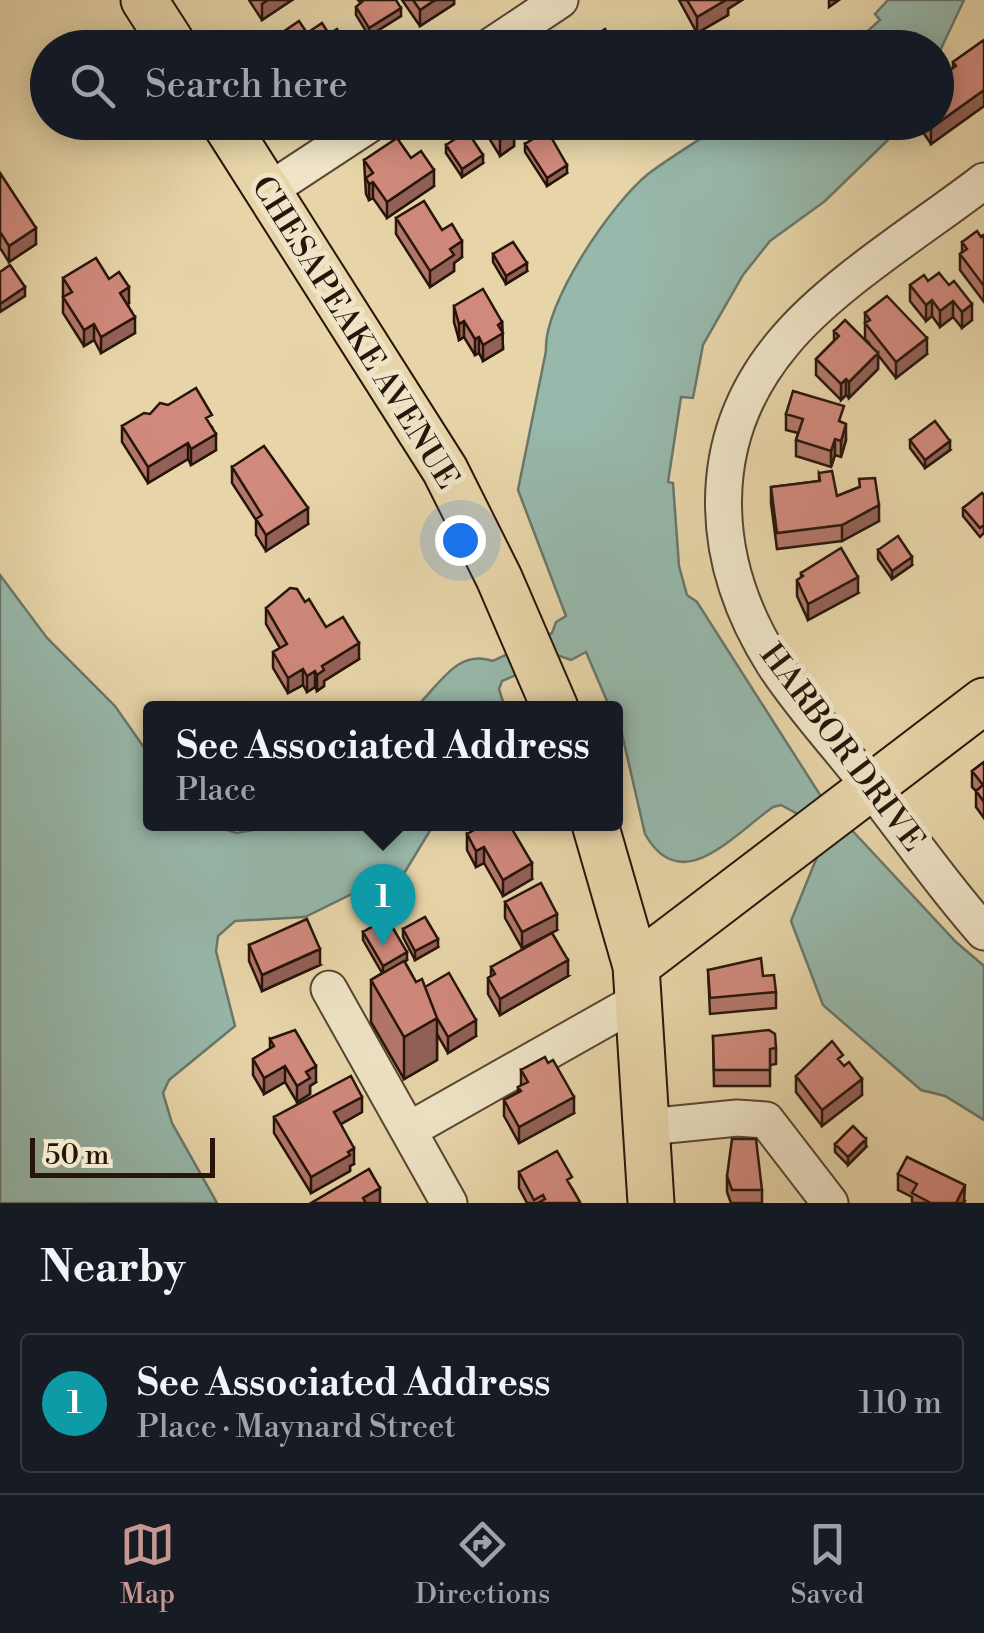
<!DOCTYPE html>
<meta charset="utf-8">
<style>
:root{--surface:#171b24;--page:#20242c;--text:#f1f3f6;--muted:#9ea1a6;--line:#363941;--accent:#c59692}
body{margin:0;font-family:"Libre Bodoni",serif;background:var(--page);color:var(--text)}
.scale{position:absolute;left:30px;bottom:25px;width:185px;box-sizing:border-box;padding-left:10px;border:5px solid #27150a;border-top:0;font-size:28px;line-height:35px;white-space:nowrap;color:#27150a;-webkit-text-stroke:8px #efe4c7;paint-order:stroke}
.you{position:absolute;left:460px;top:540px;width:35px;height:35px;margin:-25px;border:8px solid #fff;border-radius:50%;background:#1a73e8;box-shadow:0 0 0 15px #1a73e833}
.badge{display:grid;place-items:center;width:65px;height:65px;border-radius:50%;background:var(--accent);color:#fff;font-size:32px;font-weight:700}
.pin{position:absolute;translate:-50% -82px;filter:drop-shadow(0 2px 5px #0008)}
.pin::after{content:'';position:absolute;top:52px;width:35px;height:30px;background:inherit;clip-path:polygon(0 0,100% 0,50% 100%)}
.popup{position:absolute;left:143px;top:701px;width:480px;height:130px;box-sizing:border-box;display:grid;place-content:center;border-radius:10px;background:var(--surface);filter:drop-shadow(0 2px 8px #0005);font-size:32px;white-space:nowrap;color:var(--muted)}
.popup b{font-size:38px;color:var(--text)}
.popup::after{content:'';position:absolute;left:50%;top:100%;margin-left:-20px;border:20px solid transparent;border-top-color:var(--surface)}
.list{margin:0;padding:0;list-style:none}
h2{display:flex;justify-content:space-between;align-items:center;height:130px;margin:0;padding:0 40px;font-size:42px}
h2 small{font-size:32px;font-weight:400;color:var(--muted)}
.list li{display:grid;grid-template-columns:65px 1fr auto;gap:30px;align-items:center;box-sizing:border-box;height:140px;margin:0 20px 20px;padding:0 20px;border:2px solid var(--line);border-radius:10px}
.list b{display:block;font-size:38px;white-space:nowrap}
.list p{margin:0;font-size:32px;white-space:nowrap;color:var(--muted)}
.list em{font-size:32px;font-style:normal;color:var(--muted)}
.icon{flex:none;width:55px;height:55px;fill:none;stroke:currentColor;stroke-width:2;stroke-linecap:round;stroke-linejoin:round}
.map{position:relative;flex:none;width:984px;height:1203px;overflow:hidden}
.search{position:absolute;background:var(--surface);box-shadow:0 5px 25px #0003;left:30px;right:30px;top:30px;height:110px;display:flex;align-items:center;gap:25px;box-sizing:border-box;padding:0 35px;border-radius:55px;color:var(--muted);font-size:38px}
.sheet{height:290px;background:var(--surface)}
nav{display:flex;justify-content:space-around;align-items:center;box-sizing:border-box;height:140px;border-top:2px solid var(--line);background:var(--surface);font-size:28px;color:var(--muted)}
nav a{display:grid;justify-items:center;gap:5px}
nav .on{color:var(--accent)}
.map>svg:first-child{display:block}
</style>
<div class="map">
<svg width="984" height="1203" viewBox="0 0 984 1203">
<rect width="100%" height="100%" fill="#e7d5a9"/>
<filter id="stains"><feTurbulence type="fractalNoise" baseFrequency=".002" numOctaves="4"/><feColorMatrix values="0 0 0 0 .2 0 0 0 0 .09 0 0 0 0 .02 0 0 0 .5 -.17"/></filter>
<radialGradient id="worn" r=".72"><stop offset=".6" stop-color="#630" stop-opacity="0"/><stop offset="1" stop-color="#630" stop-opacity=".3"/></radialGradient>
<!-- water -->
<path fill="#97b8ab" stroke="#6a776b" stroke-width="2.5" d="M888,0H964L937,57L936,48L850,47L880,20L875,14Z
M725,123H896L893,135L825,201L770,241L743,275L703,345L693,398L681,397L668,482L673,483L679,566L687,595L697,602L822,798L956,942L984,966V1120L945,1096L921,1090L823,1005L791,921L819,852L803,817L781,805L773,807C732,836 681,898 645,834L616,708H610L586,652L571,660L560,656L502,681L499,689L505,708H415C439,686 457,648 493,661L552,633L556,622L566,616L518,490L546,351C543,304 611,204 648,174C672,156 699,140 725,123Z
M0,575L47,638L115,706L150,756V824H206L237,833L287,824H434L394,890L366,887L305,917L235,921L218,936L216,951L235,1026L169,1080L163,1093L172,1123L217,1203H0Z"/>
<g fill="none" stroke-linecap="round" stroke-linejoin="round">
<defs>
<path id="minor" d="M488,48L560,0
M984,181C923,228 832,284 784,342C702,439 708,560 774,664C801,706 837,744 867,783C906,832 942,885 984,932
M268,191L373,122
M329,989L449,1203
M647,1127L737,1118L766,1120L830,1203
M409,1130L641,999"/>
<path id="major" d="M144,0L175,48
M224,122L445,470L499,578L555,708
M595,824L636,966L651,1203
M636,966L984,701"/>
</defs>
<!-- minor casing -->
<use href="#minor" stroke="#574532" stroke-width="39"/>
<!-- major casing -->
<use href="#major" stroke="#27150a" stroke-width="49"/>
<!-- minor -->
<use href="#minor" stroke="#efe4c7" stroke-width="35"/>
<!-- major -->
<use href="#major" stroke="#e7d5a9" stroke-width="45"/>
</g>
<!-- wall -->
<path fill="#b3766b" stroke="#27150a" stroke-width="2.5" d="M249,0H292L262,20Z
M358,0H396L401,16L369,36L356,15V7L361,3Z
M402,0H454V4L420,26Z
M679,0H742L728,9V15L697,33Z
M283,32L329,34L347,48H283Z
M984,40V106L931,144L916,122H936L942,88V76L953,68V62Z
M479,122H527L525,129L514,136V146L500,156Z
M525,144L567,173L547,186L525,152Z
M446,145L483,163L462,177L446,153Z
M411,158L434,186L387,218L373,198L369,200L366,194L364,160Z
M0,173L36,244L9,262L0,248Z
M396,218L442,230L462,257L454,263V271L430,287L396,234Z
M984,235V302L960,270V254L962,252V242Z
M493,254L527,271L506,284L493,262Z
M939,273L972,320L962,328L953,317L940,327L932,316L926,321L910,301V285L928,281Z
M63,278L109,279L129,303L128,304L135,333L101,353L94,340L84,346L63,313Z
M454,306L502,322L503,349L483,361L479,353L475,355L464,337L459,340L454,322Z
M865,313L927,354L896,378L878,355V369L849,398L846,395L841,400L816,375V359L834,341V331L870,344L865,339Z
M786,414L844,423L846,440L841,457L835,455L831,467L796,456V440L798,433L786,430Z
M122,426L212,427L216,450L191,465L188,459L148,483L122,442Z
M910,440L950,450L925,468L910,448Z
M232,467L308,524L266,551L256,535V520L232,483Z
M819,473L837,496L859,487L879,521L842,541L777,549L771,503V487L819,481Z
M984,495V533L980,537L963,516V508Z
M878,550L912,565L892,579L878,559Z
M801,573L858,593L808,620L797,596V580L801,578Z
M305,602L326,627L359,659L324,681V686L317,691L315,687L307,692L303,685L288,693L273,668V652L280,648L266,624V608Z
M984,762V818L976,807V791L972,787V771Z
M467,834L532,879L503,896L484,863L476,867L467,850Z
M505,902L557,930L522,948L505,918Z
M403,929L438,947L415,960L403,937Z
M363,932L407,960L405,962L416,982L425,987L476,1036L448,1053L437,1034V1060L404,1079L371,1022V980L382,973L363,940Z
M249,945L320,965L262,991L249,961Z
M491,967L568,976L500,1015L488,994V978L491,976Z
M708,970L763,976L776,992V1008L710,1014Z
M713,1036L776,1048V1064L770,1065V1086H714Z
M270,1039L316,1082L310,1086V1094L297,1102L285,1082L264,1094L253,1075V1059L270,1049Z
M843,1065L862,1095L822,1126L796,1092V1076Z
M521,1070L574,1113L519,1143L504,1116V1100L518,1092V1087L521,1086Z
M362,1112L341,1124L354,1164L350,1166V1171L311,1193L274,1133V1117Z
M835,1144L866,1147L848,1165L835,1152Z
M519,1172L572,1188L580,1203H527L519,1188Z
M898,1174L965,1201L964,1203H912V1197L898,1190Z
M727,1176L762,1190V1203H731L727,1192Z"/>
<!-- shaded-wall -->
<path fill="#926057" stroke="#27150a" stroke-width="2.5" d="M268,0H292L262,20V4Z
M435,0H454V4L420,26V10Z
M725,0H742L728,9V15L697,33V17Z
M829,0H839L829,7Z
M401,8V16L369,36V28Z
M984,90V106L931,144V128Z
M510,122H527L525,129L514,136V146L500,156V140Z
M483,155V163L462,177V169Z
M567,165V173L547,186V178Z
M434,170V186L387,218V202Z
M373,182V198L369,200V184Z
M36,228V244L9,262V246Z
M462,241V257L454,263V271L430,287V271L450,249Z
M527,263V271L506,284V276Z
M25,287V296L0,312V304Z
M129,287V303L120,309V293Z
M932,300V316L926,321V305Z
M953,301V317L940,327V311Z
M972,304V320L962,328V312Z
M135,317V333L101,353V337Z
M464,321V337L459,340V324Z
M502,322L503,349L483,361V345L498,325Z
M94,324V340L84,346V330Z
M479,337V353L475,355V339Z
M927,338V354L896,378V362Z
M878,353V369L849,398V382Z
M846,379V395L841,400V384Z
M846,424V440L841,457V441Z
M216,434V450L191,465V449Z
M835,439V455L831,467V451Z
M950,441V450L925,468V460Z
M188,443V459L148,483V467Z
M879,505V521L842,541V525Z
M308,508V524L266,551V535Z
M912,557V565L892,579V571Z
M858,577V593L808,620V604Z
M359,643V659L324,681V686L317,691V675L322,666Z
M303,669V685L288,693V678Z
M315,671V687L307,692V676Z
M484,847V863L476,867V851Z
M532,863V879L503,896V880Z
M557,914V930L522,948V932Z
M438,939V947L415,960V951Z
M320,949V965L262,991V975Z
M407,952V960L383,974V966Z
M568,960V976L500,1015V999Z
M437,1018V1060L404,1079V1037Z
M476,1020V1036L448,1053V1037Z
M285,1066V1082L264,1094V1078Z
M316,1066V1082L310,1086V1094L297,1102V1086L306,1072Z
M862,1079V1095L822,1126V1110Z
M362,1097V1112L334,1128V1112Z
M574,1097V1113L519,1143V1127Z
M866,1139V1147L848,1165V1157Z
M354,1148V1164L350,1166V1171L311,1193V1177Z
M965,1185L964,1203H956Z
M380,1188V1203H363V1198Z"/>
<!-- building -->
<path fill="#d0897c" stroke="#27150a" stroke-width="2.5" d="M364,0H396L401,8L369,28L356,7Z
M413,0H435L420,10Z
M687,0H726L697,17Z
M299,21L307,33L322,23L329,34L337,29L347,45L342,48H292L283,32Z
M605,29L617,48H577Z
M984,40V90L931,128L927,122H936V92L948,84L942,76L956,66L953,62Z
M489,122H510L509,123L514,130L500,140Z
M547,130L567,165L547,178L525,144Z
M467,131L483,155L462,169L446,145Z
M397,138L411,158L421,151L434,170L387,202L373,182L369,184L366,178L373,173L364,160Z
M0,173L36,228L9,246L0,232Z
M424,201L442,230L452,224L462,241L450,249L454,255L430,271L396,218Z
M977,231L981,237L984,235V286L960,254L967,249L962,242Z
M513,242L527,263L506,276L493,254Z
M96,258L109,279L119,272L129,287L120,293L135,317L101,337L94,324L84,330L63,297L72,292L63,278Z
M10,265L25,287L0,304V272Z
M939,273L949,285L954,281L972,304L962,312L953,301L940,311L932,300L926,305L910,285L924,275L928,281Z
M483,289L502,322L498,325L503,333L483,345L479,337L475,339L464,321L459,324L454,306Z
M887,296L927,338L896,362L865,323L870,320L865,313Z
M845,320L878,353L849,382L846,379L841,384L816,359L839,336L834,331Z
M196,388L212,415L206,418L216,434L191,449L188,443L148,467L122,426L144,413L150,414L160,403L168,405Z
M793,391L844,406L839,421L846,424L841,441L835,439L831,451L796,440L803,419L786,414Z
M935,421L950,441L925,460L910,440Z
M264,446L308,508L266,535L256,519L262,515L232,467Z
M832,471L837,496L860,487L859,479L875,478L879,505L842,525L777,533L771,487L820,481L819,473Z
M982,493L984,495V525L980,528L963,508Z
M898,536L912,557L892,571L878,550Z
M841,548L858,577L808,604L797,580L803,576L801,573Z
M290,588L297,589L305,602L309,599L326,627L343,617L359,643L322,666L324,670L317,675L315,671L307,676L303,669L288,678L273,652L287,644L266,608Z
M984,762V802L976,791L983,785L972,771Z
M485,824H509L532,863L503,880L484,847L476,851L467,834Z
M541,883L557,914L522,932L505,902Z
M425,917L438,939L415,951L403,929Z
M387,918L407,952L383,966L363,932Z
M307,919L320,949L262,975L249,945Z
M552,933L568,960L500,999L488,978L495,974L491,967Z
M761,958L763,976L774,975L776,992L710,998L708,970Z
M404,961L416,982L422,979L437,1018L404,1037L371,980Z
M449,973L476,1020L448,1037L437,1018L425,987Z
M295,1030L316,1066L306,1072L310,1078L297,1086L285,1066L264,1078L253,1059L274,1046L270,1039Z
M769,1030L775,1034L776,1048L770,1049V1070H714L713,1036Z
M832,1041L843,1055L838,1059L844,1066L849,1062L862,1079L822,1110L796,1076Z
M545,1057L548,1063L553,1060L574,1097L519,1127L504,1100L521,1091L518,1087L528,1082L521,1070Z
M351,1076L362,1097L334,1112L354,1148L348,1152L350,1155L311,1177L274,1117Z
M853,1126L866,1139L848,1157L835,1144Z
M732,1139H756L762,1190H732L727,1176Z
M557,1151L572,1177L567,1180L580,1202L579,1203H538L545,1199L543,1195L534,1200L519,1172Z
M907,1157L965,1185L956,1203H931L912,1193L917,1184L898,1174Z
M369,1169L380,1188L363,1198L366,1203H311Z"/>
<g text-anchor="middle" stroke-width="10" stroke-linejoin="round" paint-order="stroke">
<!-- street labels -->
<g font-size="32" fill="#27150a" stroke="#efe4c7">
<text transform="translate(356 332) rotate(58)" y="11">CHESAPEAKE AVENUE</text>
<text transform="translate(843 747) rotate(53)" y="11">HARBOR DRIVE</text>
</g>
</g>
<rect width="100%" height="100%" filter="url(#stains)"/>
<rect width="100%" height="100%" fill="url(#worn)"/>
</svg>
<div class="scale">50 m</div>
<div class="you"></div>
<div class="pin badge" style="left:383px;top:946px;background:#0f9aa8">1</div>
<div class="popup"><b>See Associated Address</b>Place</div>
<div class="search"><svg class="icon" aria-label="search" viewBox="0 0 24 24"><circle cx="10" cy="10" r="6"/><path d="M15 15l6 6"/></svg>Search here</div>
</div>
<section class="sheet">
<h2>Nearby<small></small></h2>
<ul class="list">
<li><span class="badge" style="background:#0f9aa8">1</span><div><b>See Associated Address</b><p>Place · Maynard Street</p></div><em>110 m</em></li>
</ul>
</section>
<nav>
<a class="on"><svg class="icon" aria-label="map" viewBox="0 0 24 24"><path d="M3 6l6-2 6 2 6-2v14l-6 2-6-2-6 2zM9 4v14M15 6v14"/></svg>Map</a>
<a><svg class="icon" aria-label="directions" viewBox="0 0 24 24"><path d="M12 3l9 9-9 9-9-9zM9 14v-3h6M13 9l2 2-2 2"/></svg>Directions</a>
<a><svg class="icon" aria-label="saved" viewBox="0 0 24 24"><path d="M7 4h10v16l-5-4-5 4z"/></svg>Saved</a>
</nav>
